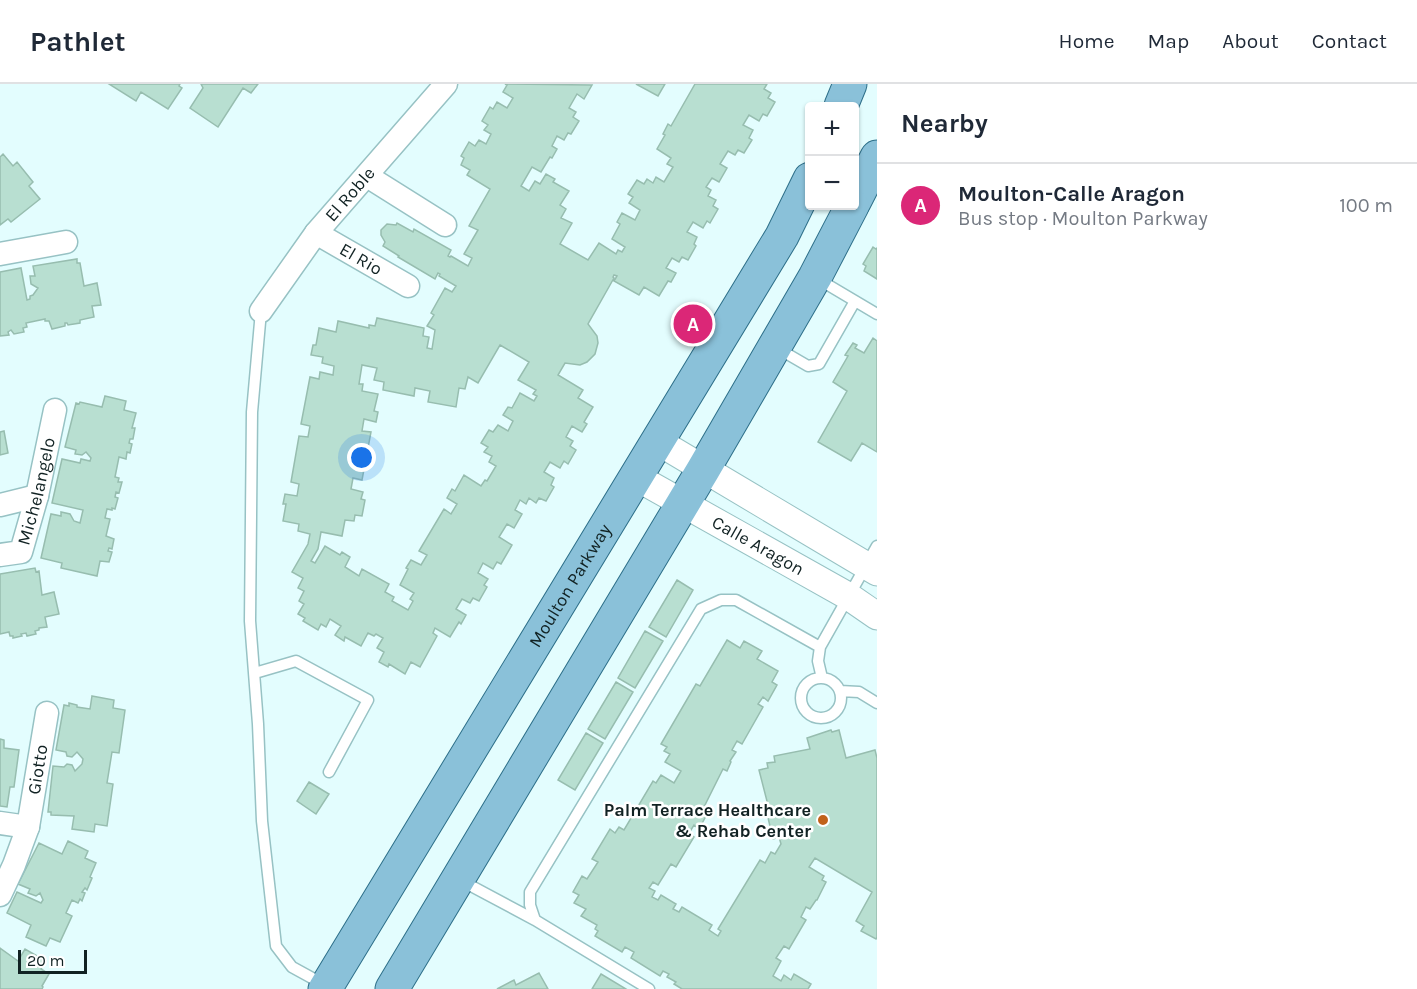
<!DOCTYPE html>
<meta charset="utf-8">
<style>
:root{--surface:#fff;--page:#f6f6f7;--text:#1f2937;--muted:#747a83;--line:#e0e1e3;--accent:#db2777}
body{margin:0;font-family:Karla,sans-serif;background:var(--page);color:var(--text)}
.controls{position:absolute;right:18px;top:18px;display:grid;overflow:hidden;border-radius:6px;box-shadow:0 2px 4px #0004}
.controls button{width:54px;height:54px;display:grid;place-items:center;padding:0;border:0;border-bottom:2px solid var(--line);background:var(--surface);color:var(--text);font:30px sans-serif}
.scale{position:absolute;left:18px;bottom:15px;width:69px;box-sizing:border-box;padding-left:6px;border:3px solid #112223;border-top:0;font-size:16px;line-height:21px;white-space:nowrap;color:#112223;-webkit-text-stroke:4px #fff;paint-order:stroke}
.you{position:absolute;left:362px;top:374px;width:21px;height:21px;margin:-15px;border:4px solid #fff;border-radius:50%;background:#1a73e8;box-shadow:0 0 0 9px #1a73e833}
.badge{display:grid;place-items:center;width:39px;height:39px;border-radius:50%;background:var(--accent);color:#fff;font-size:20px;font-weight:700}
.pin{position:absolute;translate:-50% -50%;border:3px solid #fff;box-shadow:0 2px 6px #0006}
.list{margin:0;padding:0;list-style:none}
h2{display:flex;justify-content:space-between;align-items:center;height:78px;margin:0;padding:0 24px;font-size:26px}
h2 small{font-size:20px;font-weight:400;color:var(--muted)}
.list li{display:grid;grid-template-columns:39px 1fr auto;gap:18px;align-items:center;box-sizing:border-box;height:84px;padding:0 24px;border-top:2px solid var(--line)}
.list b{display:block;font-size:22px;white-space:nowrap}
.list p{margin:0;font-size:20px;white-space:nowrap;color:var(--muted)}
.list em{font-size:20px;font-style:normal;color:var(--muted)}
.map{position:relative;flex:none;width:877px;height:905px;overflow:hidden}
header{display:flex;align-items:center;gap:36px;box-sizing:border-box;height:84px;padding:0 30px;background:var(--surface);border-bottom:2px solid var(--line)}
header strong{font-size:28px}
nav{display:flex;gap:33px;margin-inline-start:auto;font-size:21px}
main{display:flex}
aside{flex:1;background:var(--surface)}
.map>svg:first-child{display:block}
</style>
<header>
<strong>Pathlet</strong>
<nav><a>Home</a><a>Map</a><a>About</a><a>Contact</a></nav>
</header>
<main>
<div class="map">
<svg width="877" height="905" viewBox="0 0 877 905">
<rect width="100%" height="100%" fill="#e3fdfe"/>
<!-- building -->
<path fill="#b8dfd1" stroke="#97bdaf" stroke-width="1.5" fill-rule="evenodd" d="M109,0H180L179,2L182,4L168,25L141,8L136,17Z
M201,0H258L251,9L243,4L218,43L190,24L203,4Z
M505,0L592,1L584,15L577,10L569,24L576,28L573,33L579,37L571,50L568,49L564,56L557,52L552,62L557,65L552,74L550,73L541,88L532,83L521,102L529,107L535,97L540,100L546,90L555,95L553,98L569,107L560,121L566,125L561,134L572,139L560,160L588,176L599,159L616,170L618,166L622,168L625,163L612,155L620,140L617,138L622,129L635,136L640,126L629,119L633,113L628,110L637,96L644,100L647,95L653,99L656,93L664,98L673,83L667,80L671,74L657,65L665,51L663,50L668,40L671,42L695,0H767L764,5L771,9L768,14L775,18L767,32L763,30L759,37L749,31L743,41L753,46L749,54L752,56L744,69L738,66L735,71L728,67L720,80L727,84L719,98L712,94L706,103L711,106L708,112L716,116L713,122L718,125L710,139L707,137L703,144L693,138L687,148L697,153L694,160L696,162L688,176L682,173L679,178L672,174L666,184L676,189L671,198L668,197L659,212L644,203L639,211L614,197L617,192L614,191L613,193L614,194L588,240L597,252L598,259L595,270L587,278L580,281L565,279L558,291L583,306L578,314L593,323L584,338L587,340L582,348L572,342L566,353L573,357L570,362L576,366L568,380L564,377L560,384L550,378L544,388L554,394L551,401L554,403L546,417L539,414L536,419L529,414L526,420L520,416L515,426L522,430L514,444L507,440L499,453L512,461L501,480L497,478L493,485L483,479L478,489L488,495L484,501L487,503L479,517L473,514L470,519L462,515L456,525L466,531L461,540L459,538L450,553L435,544L433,549L437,552L420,583L411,578L405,590L389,580L388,583L379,578L384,568L377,564L383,554L376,550L374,552L368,549L361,562L345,553L344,557L335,551L341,542L330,535L326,543L321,540L318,546L303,537L305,534L298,530L304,520L299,517L304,507L298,504L303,494L292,488L308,460L310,450L298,447L299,440L283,437L286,420H283L285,410L297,412L299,400L291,398L299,352L308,353L310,342L301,340L310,293L319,295L320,288L333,291L334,282L322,279L323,273L311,271L313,261H316L319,244L336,248L338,237L369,244V241L375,242L377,234L424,244L423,252L429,253L427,264L432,265L435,246L427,242L434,231L431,229L445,204L452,208L456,202L439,192L440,190L438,189L435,195L398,173L399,172L383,162L385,158L381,151V146L387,140L396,141L397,139L413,148L414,145L451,166L448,172L450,173L451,172L468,182L472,174L464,170L478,146L469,142L490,105L467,91L470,86L461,81L464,74L461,72L469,58L475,62L479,56L486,60L491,50L484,46L488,41L482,37L490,23L493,25L497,18L507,24L513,14L503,8L507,1ZM500,261L529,278L518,296L536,306L533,310L537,312L534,317L520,309L512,324L508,323L503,331L513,337L508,347L498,341L493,348L489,346L481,359L488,363L484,368L492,372L489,378L496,382L487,397L485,396L481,402L464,391L455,407L452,405L447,414L457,420L451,430L444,425L419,467L427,471L421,481L411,476L406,484L408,485L400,501L414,509L410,515L413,517L408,526L392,517L394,513L385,508L389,500L362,485L359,492L345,483L350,473L342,468L340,471L325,462L315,479L311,477L318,465L321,448L342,452L345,436L354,437L355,431L362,432L365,416L361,415L363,408L351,405L353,394L362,396L371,348L362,347L364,335L376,338L378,328L374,327L378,310L362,307L363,300H359L362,281L377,284L374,296L384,298L383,306L414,312L415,304L430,307L428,318L456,323L459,304L465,305L468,293L478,299Z
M636,0H665L658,12Z
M3,70L13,82L17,78L33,98L29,102L40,115L11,138L8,135L0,141V73Z
M873,163L876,165L877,164V195L864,187L866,182L863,180Z
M77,175V179H80L84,202L97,199L101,221L92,222L94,233L80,236V239L68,241L67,239H65V242L52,245L49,237H45V235L26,239L27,243L23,244L24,248L14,250L11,246L8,248L9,251L0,252V188L21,184L27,216L30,215V212L33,211L38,204L31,200L30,192H35L33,182Z
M873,254L877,257V368L862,359L851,377L818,358L847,307L833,298L848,272L845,271L853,259L857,261L855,264L864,269Z
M105,312L126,317L124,326L136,329L132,344H135L133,355H130L129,359L132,360L130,369L127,368L126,375L119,373L115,393L119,394L118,398H122L119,409L116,408L115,413L118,414L115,425L112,424V426L107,425L105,434L110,435L106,452L114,455L112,465L109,464L108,467L112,468L109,478L100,477L97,492L61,484L62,479L41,474L51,430L61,432V428L70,430L74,437L80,439L83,426L52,419L62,375L80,379L81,375L90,377L91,374L86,368L82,371L75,370L76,366L65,363L76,319L79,320L80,318L102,323Z
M4,347L8,369L0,371V348Z
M35,484L36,488L39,487L42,511L54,508L59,530L45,533L47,543L39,544V546L35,547L36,550L27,552L26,549L21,550L22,552L13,554V552H10L9,548L0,550V490Z
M677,496L693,506L666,553L649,543Z
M645,547L663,557L635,604L618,594Z
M727,556L740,564L744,557L762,567L757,575L778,587L772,598L777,601L768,617L763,613L758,620L763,623L742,660L737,657L732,666L736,668L730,677L731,678L727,687L723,685L702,727L707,730L699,745L694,741L689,749L694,753L676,783L671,780L658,801L653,798L649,804L655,807L652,813L658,816L661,811L676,820L673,825L679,828L682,823L712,841L709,846L718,852L721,847L718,845L760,776L765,779L771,768L775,770L781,760L779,753L773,755L765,721H768L759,686L768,684L767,679L775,678L774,672L810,665L807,654L831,646L832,648L839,646L846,674L875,666L877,674V853L876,855L861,847L864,842L856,837L872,808L815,774L809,783L824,792L822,796L826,798L817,816H816L810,825L806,823L801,833L806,836L789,865L784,862L776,874L781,877L773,892L781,897L784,891L791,896L794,890L811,900L808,905H682L674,900L676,898L667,893L669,890L663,887L660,892L631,874L634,868L625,863L622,868L595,852L598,847L595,845L597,841L581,832L586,825L574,819L579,811L573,808L582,792L587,795L598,778L592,775L610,745L615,749L619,743L624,746L653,697L656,699L661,691L674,699L681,687L665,678L670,670L664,667L667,663L661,660L696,600L700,602Z
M616,598L633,608L605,655L588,645Z
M92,612L114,616L113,624L125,626L119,669L112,668L107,699L113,700L107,742L95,740L94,748L72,745L74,732L51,731V728H48L53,682L64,683L67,680L72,681L75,687L82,680L83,675L77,668L72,673L67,672L66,668L56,666L64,621L69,622V619L77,621V623L90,625Z
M586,649L603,659L575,706L558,696Z
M0,655L4,656V664L19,666L14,703H10L7,723L0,722Z
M309,698L329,710L316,730L297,717Z
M68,757L88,767L85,774L96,779L90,793L92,794L87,806L85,804L82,808L85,809L82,817L80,815L78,819L72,816L66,829L72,832L60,858L50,854L46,862L26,853L31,841L7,829L17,808L41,819L43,816L40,809L36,812L28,809L30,805L18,800L39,759L62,770Z
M0,864L18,877L25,865L46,877L41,885L49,890L42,902L43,903L42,905H0Z
M539,889L548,905H497L514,896L516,901Z
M601,890L626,905H592Z"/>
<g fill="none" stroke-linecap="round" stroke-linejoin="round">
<defs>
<path id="service" d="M818,195L877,230
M261,227L252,328L250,537L258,640L262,737L276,862L292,883L323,900
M777,264L808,282L819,280L855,217
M255,589L296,577L368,616L329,688
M822,594L818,577L820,563L877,462
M801 614a20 20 0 1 1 40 0a20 20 0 1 1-40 0Z
M840,607L859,608L877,619
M460,796L535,836L649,905
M535,836L530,821V808L701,525L721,516H736L820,563"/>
<g id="minor">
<path d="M367,92L445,141"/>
<path id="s1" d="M316,149L408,202"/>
<path d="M0,170L66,158"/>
<path id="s2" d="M261,227L316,149L446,0"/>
<path d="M0,421L37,412"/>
<path id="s3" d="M0,471L21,468L37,412L55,326"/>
<path d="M0,739L28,743"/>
<path id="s4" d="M0,811L14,781L28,743L47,629"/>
</g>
<g id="tertiary">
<path d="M657,357L877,488"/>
<path id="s5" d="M636,393L848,512L877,532"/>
</g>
<g id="primary">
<path d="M841,22L850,0"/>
<path d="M854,118L877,73"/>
<path id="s6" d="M325,905L782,152L810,95"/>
<path d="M392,905L703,386L815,193L852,122"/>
</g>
</defs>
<!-- service casing -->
<use href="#service" stroke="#97c2c4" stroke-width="13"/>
<!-- minor casing -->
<use href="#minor" stroke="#97c2c4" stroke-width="25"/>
<!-- tertiary casing -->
<use href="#tertiary" stroke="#97c2c4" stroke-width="29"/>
<!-- primary casing -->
<use href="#primary" stroke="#2d6f89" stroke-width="35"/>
<!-- service -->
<use href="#service" stroke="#fff" stroke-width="10"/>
<!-- minor -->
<use href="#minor" stroke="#fff" stroke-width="22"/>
<!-- tertiary -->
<use href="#tertiary" stroke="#fff" stroke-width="27"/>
<!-- primary -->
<use href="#primary" stroke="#8ac1d9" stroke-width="33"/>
</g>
<!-- markers -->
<circle fill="#c1621a" stroke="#fff" stroke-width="2" cx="823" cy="736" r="6"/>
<g text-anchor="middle" stroke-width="5" stroke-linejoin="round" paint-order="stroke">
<!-- street labels -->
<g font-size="18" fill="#112223" stroke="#fff">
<text dy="6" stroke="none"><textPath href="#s2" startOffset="147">El Roble</textPath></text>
<text dy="6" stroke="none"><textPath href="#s1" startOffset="52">El Rio</textPath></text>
<text dy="6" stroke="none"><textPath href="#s3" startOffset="84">Michelangelo</textPath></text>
<text dy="6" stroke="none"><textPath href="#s5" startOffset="140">Calle Aragon</textPath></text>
<text dy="6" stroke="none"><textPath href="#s6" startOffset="472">Moulton Parkway</textPath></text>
<text dy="6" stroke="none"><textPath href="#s4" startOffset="132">Giotto</textPath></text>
</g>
<!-- poi labels -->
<g font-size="18" font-weight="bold" fill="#112223" stroke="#fff" text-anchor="end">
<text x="811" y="732">Palm Terrace Healthcare<tspan x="811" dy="21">&amp; Rehab Center</tspan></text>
</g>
</g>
</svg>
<div class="controls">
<button>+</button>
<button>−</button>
</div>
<div class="scale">20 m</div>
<div class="you"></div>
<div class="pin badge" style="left:693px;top:240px">A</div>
</div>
<aside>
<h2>Nearby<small></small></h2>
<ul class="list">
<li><span class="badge">A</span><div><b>Moulton-Calle Aragon</b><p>Bus stop · Moulton Parkway</p></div><em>100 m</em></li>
</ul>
</aside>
</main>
